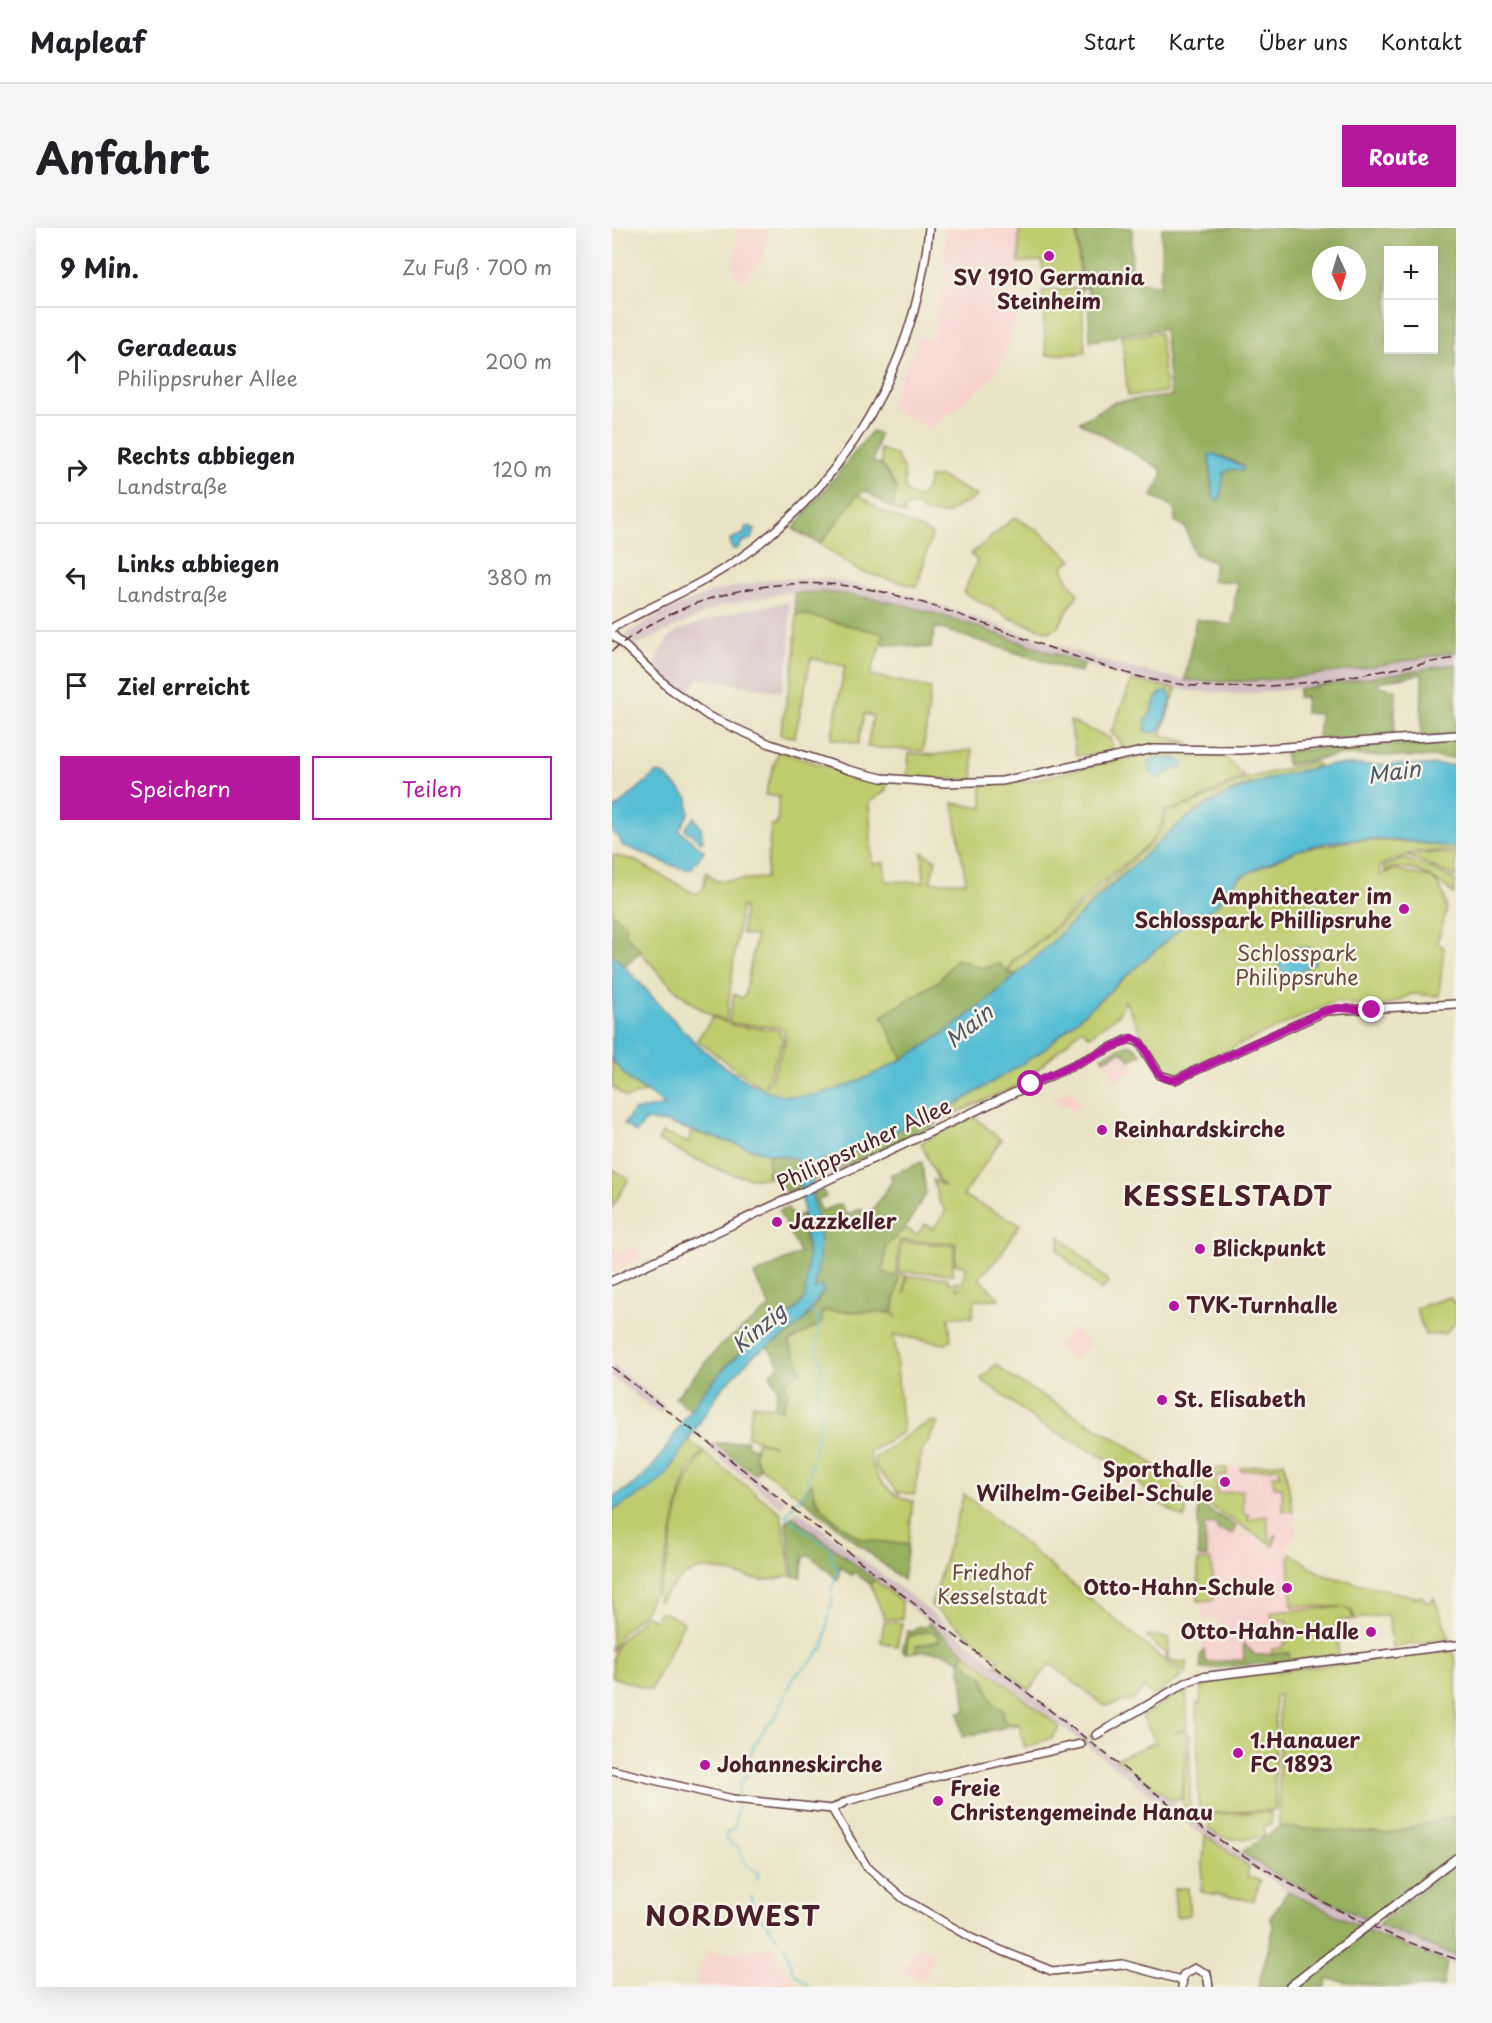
<!DOCTYPE html>
<html lang="de">
<meta charset="utf-8">
<style>
:root{--surface:#fff;--page:#f6f6f6;--text:#202124;--muted:#757577;--line:#e0e0e0;--accent:#b5179e}
body{margin:0;font-family:"Playpen Sans",sans-serif;background:var(--page);color:var(--text)}
.controls{position:absolute;right:18px;top:18px;display:grid;overflow:hidden;border-radius:0px;box-shadow:0 6px 24px #0002}
.controls button{width:54px;height:54px;display:grid;place-items:center;padding:0;border:0;border-bottom:2px solid var(--line);background:var(--surface);color:var(--text);font:30px sans-serif}
.compass{position:absolute;left:700px;top:18px;width:54px;height:54px;border-radius:50%;background:var(--surface);box-shadow:0 6px 24px #0002;rotate:176deg}
.stop{position:absolute;width:18px;height:18px;margin:-14px;border:4px solid #b5179e;border-radius:50%;background:#fff}
.stop.end{background:#b5179e;border-color:#fff;box-shadow:0 2px 6px #0008}
.list{margin:0;padding:0;list-style:none}
h2{display:flex;justify-content:space-between;align-items:center;height:78px;margin:0;padding:0 24px;font-size:26px}
h2 small{font-size:20px;font-weight:400;color:var(--muted)}
.list li{display:grid;grid-template-columns:39px 1fr auto;gap:18px;align-items:center;box-sizing:border-box;height:108px;padding:0 24px;border-top:2px solid var(--line)}
.list b{display:block;font-size:22px;white-space:nowrap}
.list p{margin:0;font-size:20px;white-space:nowrap;color:var(--muted)}
.list em{font-size:20px;font-style:normal;color:var(--muted)}
.actions{display:flex;gap:12px;padding:18px 24px}
.actions a{flex:1;padding:14px 0;border:2px solid var(--accent);border-radius:0px;text-align:center;font-size:21px;color:var(--accent)}
.actions .main{background:var(--accent);color:#fff}
.icon{flex:none;width:33px;height:33px;fill:none;stroke:currentColor;stroke-width:2;stroke-linecap:round;stroke-linejoin:round}
.map{position:relative;flex:none;width:844px;height:1759px;overflow:hidden;border-radius:0px}
header{display:flex;align-items:center;gap:36px;box-sizing:border-box;height:84px;padding:0 30px;background:var(--surface);border-bottom:2px solid var(--line)}
header strong{font-size:28px}
nav{display:flex;gap:33px;margin-inline-start:auto;font-size:21px}
.intro{display:flex;align-items:center;justify-content:space-between;box-sizing:border-box;height:144px;padding:0 36px}
h1{margin:0;font-size:42px}
.button{padding:15px 27px;border-radius:0px;background:var(--accent);color:#fff;font-size:21px;font-weight:700}
main{display:flex;gap:36px;padding:0 36px}
aside{flex:1;background:var(--surface);border-radius:0px;box-shadow:0 6px 24px #0002}
.map>svg:first-child{display:block}
</style>
<header>
<strong>Mapleaf</strong>
<nav><a>Start</a><a>Karte</a><a>Über uns</a><a>Kontakt</a></nav>
</header>
<div class="intro"><h1>Anfahrt</h1><a class="button">Route</a></div>
<main>
<aside>
<h2>9 Min.<small>Zu Fuß · 700 m</small></h2>
<ul class="list">
<li><svg class="icon" aria-label="ahead" viewBox="0 0 24 24"><path d="M12 20V5M6 11l6-6 6 6"/></svg><div><b>Geradeaus</b><p>Philippsruher Allee</p></div><em>200 m</em></li>
<li><svg class="icon" aria-label="right" viewBox="0 0 24 24"><path d="M7 20v-9h11M14 6l5 5-5 5"/></svg><div><b>Rechts abbiegen</b><p>Landstraße</p></div><em>120 m</em></li>
<li><svg class="icon" aria-label="left" viewBox="0 0 24 24"><path d="M17 20v-9H6M10 6l-5 5 5 5"/></svg><div><b>Links abbiegen</b><p>Landstraße</p></div><em>380 m</em></li>
<li><svg class="icon" aria-label="arrive" viewBox="0 0 24 24"><path d="M6 21V4h12l-3 4 3 4H6"/></svg><div><b>Ziel erreicht</b></div></li>
</ul>
<div class="actions"><a class="main">Speichern</a><a>Teilen</a></div>
</aside>
<div class="map">
<svg width="844" height="1759" viewBox="0 0 844 1759">
<rect width="100%" height="100%" fill="#f7f3e8"/>
<filter id="ink" filterUnits="userSpaceOnUse"><feTurbulence type="fractalNoise" baseFrequency=".0167" numOctaves="2"/><feDisplacementMap in="SourceGraphic" scale="12" xChannelSelector="R" yChannelSelector="G"/><feConvolveMatrix kernelMatrix="1 2 1 2 8 2 1 2 1" color-interpolation-filters="sRGB"/></filter>
<filter id="wash" filterUnits="userSpaceOnUse"><feTurbulence type="fractalNoise" baseFrequency=".008" numOctaves="4" result="noise"/><feDisplacementMap in="SourceGraphic" scale="24" xChannelSelector="R" yChannelSelector="G"/><feGaussianBlur stdDeviation="1.35" result="paint"/><feColorMatrix in="noise" values="0 0 0 0 0 0 0 0 0 0 0 0 0 0 0 0 0 1.4 0 .05"/><feComposite in="paint" operator="in"/></filter>
<g filter="url(#wash)">
<rect width="100%" height="100%" fill="#e9e4c5"/>
<!-- built -->
<path fill="#f7d0cc" d="M127,0L158,3L148,36H145L132,54L122,46L121,37Z
M332,0H407L406,64L403,93L394,127L381,149L318,201L276,180L307,108L320,115L333,41Z
M511,823L522,841L503,852L491,832Z
M458,862L469,877L461,884L455,875L449,880L445,873L442,874L440,870Z
M21,1015L29,1030L0,1045V1019L10,1027Z
M461,1101L478,1115L462,1133L445,1118Z
M672,1234L685,1302L673,1322L678,1325L674,1327L585,1270L586,1241L625,1240Z
M586,1276L674,1329L680,1326L711,1347L774,1363L776,1387L724,1393L727,1427L663,1435L589,1441L591,1408L608,1406L607,1393H603V1390L591,1391L589,1374L586,1373Z
M308,1716L321,1726L313,1755L287,1742Z
M162,1719L173,1742L181,1747L187,1759H82L94,1723L107,1725Z"/>
<!-- industrial -->
<path fill="#d2bec3" d="M212,350L295,366L504,437L573,452L609,455L663,452L844,424V436L667,463L630,466L579,463L515,451L298,378L244,366L209,364L174,365L108,378L23,418L14,406L48,385L103,363L163,351Z
M177,374L178,423L170,464L87,450L75,469L41,437L56,410L67,402L130,382Z
M0,1137L53,1178L48,1186L0,1149Z
M101,1216L174,1273L169,1279L96,1221Z
M185,1282L295,1365L482,1516L611,1612L659,1644L730,1681L844,1728V1737L764,1707L676,1663L578,1598L180,1287Z"/>
<!-- green -->
<path fill="#becc6e" stroke="#84764c" stroke-width="1.5" fill-rule="evenodd" d="M407,0H464L468,52L432,54L430,33L407,34Z
M469,60L473,125L434,127L430,63Z
M548,105L554,164L516,168L510,109Z
M268,221L283,226L292,241L293,262L304,270L313,264L318,249H330L365,268C355,277 344,276 335,286L314,285C306,277 300,275 291,282L294,287L279,280L285,260L270,237Z
M246,266L270,283L320,306L305,359L247,343L208,316Z
M403,289L428,304L460,332L451,338L456,353L466,366L446,399L437,404L400,391L352,365L365,333L359,326Z
M191,386L273,406L258,447L319,460L311,523L255,519L261,488L252,486L246,516L219,511L233,438L199,430L183,509L168,507L183,427L184,387Z
M520,452L564,461L549,507L578,515L549,516L509,524V514L499,504Z
M458,493L498,510L502,524L464,528Z
M360,522L362,552L295,550L297,525L321,527Z
M166,523L245,548L274,554V563L257,574L260,636L272,635L274,653L312,654L310,624L324,632L318,654H354L341,575L371,580L369,557L415,553L541,524L610,526L632,548L582,574L553,583L548,602L538,615L482,661L433,708L401,732L395,744L388,736L370,740L344,732L328,752L270,788L291,831C259,850 192,882 156,863C132,849 108,829 85,812L101,789L124,798L167,802L171,813L153,858L158,854L173,815L172,803L167,799L124,796L117,793L122,766L129,770L133,767L144,708L130,706L132,679H129L114,793C74,780 42,740 15,708C9,701 8,692 0,685V627L22,632L83,666L91,662L94,644L104,653L154,650L159,597H165L167,569L153,567ZM550,529L566,531L571,538L547,550L542,549L536,535Z
M702,534L707,538L635,557L609,568L578,587L489,666L408,746L396,745L402,733L434,709L539,615L551,598L553,585L590,572L631,551Z
M745,612L798,614L844,620V623L803,624L768,637V647L782,641L819,650L826,656L832,667L835,682L825,715L832,719L827,768L800,766L771,779L751,778L724,773L558,848L548,843L513,773L507,786L478,808L470,801L409,856L326,893L327,888L332,884L429,824L571,698L596,684L617,664L621,655L628,649L688,621Z
M821,625L844,626V649L796,628Z
M792,631L821,641L844,653L842,666C824,651 797,632 773,643L771,639Z
M0,832L17,852L33,864L14,870L0,858Z
M358,888L364,890L389,912L351,968L408,996L387,1029L367,1050L388,1071L363,1072L360,1089H337L339,1112L334,1116L282,1107L291,1204L257,1224C260,1248 277,1269 301,1273L296,1317C282,1315 262,1317 248,1311C226,1302 204,1279 200,1256L188,1269L148,1239L142,1228L145,1214L162,1218L135,1208L141,1176L170,1181L177,1114L209,1095L210,1083L281,1085L285,1090L281,1084L287,1050L271,1044L274,1018L293,1000L305,1007L313,996L321,1001L334,983L327,973L321,952L333,958L326,952L309,915ZM287,1012L344,1015L343,1036L354,1039L348,1061L344,1060L346,1054L336,1055V1050L295,1048L293,1066V1047L285,1046Z
M79,903L157,926L155,950C117,953 80,928 46,913L50,905L77,915Z
M0,941L17,951L0,980Z
M448,1008L497,1054L489,1063L446,1023Z
M289,1014L342,1017L341,1046L287,1044Z
M838,1069L844,1078V1094L833,1106L813,1107L804,1080Z
M384,1136L400,1150L528,1225L573,1263L574,1287H572V1291L542,1271L514,1241L427,1195L369,1151Z
M321,1193L326,1195L310,1223L302,1267L288,1264L287,1266L263,1239L262,1230L304,1201Z
M76,1212L92,1223L78,1238L70,1260L50,1349L32,1384L9,1406L0,1423V1283L47,1254L58,1241Z
M92,1225L169,1285L179,1348C170,1348 161,1353 151,1352C98,1344 87,1323 47,1374L44,1366C66,1321 58,1264 92,1225Z
M672,1234L681,1283H671L670,1259H662L661,1247H668L667,1240L629,1243V1240Z
M615,1240V1247L604,1248L605,1266L630,1262L632,1286H637L636,1292L655,1287L657,1312H662V1307H664L662,1318L585,1270L586,1241Z
M352,1266L570,1447V1449L541,1468L532,1460L522,1471L493,1478L438,1436L417,1462L384,1436L387,1431L319,1377Z
M680,1326L711,1347L804,1369L810,1368L815,1375L822,1370L838,1411L780,1419L776,1387L743,1391L740,1383L733,1379L680,1378L677,1328Z
M599,1332L602,1372L586,1373V1333Z
M263,1352L290,1374V1391H273L258,1356Z
M732,1379L739,1384L741,1391L724,1393L727,1427L678,1433L677,1425L660,1426V1421L671,1420V1416L675,1415L674,1392L660,1391L659,1384Z
M48,1383L72,1394L39,1462L0,1449C0,1404 13,1416 33,1386L42,1392Z
M272,1394L290,1395L285,1418L269,1414Z
M320,1403L327,1408V1413L304,1418V1424L294,1425L296,1408Z
M536,1407L557,1410L556,1430L560,1433L574,1434V1445L554,1431V1425L534,1409Z
M840,1422L844,1434V1588L776,1606L667,1599V1467L663,1468V1582L596,1585L587,1588L585,1475H588L590,1459L608,1450Z
M354,1425L448,1499L440,1510L413,1520L407,1496L394,1494L381,1475L371,1449L348,1432Z
M574,1461L576,1498L562,1506L575,1502L569,1571L559,1572L504,1531L544,1514L530,1488Z
M578,1505V1582L572,1579L570,1573Z
M659,1584V1596L653,1597L652,1609C630,1609 619,1618 597,1601L596,1586Z
M593,1607L637,1639L635,1649L649,1652L641,1673L589,1664Z
M576,1660L578,1687L564,1689L562,1661Z"/>
<!-- forest -->
<path fill="#96b061" stroke="#706846" stroke-width="1.5" fill-rule="evenodd" d="M465,0H520L519,52L548,58L550,0H844V424C754,439 665,459 573,452L584,391L620,397L625,354L600,353L603,335L582,326L574,300L563,293V281L540,268L550,248L549,241L468,194L503,174L559,168L552,101L505,107L500,110L478,113L476,60H470ZM776,22H822V122H776ZM709,27H745V63H709ZM602,226L631,237V243L619,241L612,245L608,271L600,267L597,229Z
M260,203L267,206L261,234L270,237L285,260L279,280L254,263L246,266L208,316L181,301Z
M209,364C300,370 386,407 472,436L468,445L323,399L319,420L269,416L272,406L191,386L184,387L182,365Z
M844,436V530L727,527L675,537L673,523L809,514L810,446L765,454L767,458L784,462L782,508L706,512L708,486L693,485L694,469H686L687,461Z
M0,685L13,696V706L29,723L12,738L0,726Z
M344,731L370,740L388,736L397,746H408L340,802L291,831L270,788L328,752Z
M516,816L523,819L529,826L518,832L510,823L491,832L489,828Z
M309,889L314,892L320,891L325,897L202,952L209,932L232,927Z
M157,926L186,931L188,960L174,965L165,949L155,950Z
M310,934L314,966L293,1000L274,1018L271,1044L287,1050L281,1084L210,1083V1095L177,1114L190,1144L173,1154L177,1163L170,1182L162,1180L166,1161L158,1146L168,1137L155,1118L178,1105L200,1084L212,1061L202,1063L208,1014L201,983V966L210,962L214,969L205,973L210,983L229,976L234,987L249,980L255,990L281,952L278,947Z
M175,979L181,989L190,986C192,1013 202,1042 193,1069C186,1090 152,1103 137,1116C115,1135 95,1159 78,1182L63,1170L108,1118L158,1079L142,1047L188,1025L167,983Z
M135,1212L134,1217L143,1220L142,1228L148,1239L143,1246L102,1215H119Z
M200,1255L203,1272L218,1288L249,1311L296,1317L291,1352L188,1269Z
M586,1276L624,1298L620,1306L605,1301V1296L592,1297L595,1329H586Z
M180,1288L263,1352L258,1356L242,1344L239,1347L228,1338L226,1352L198,1327L192,1329L189,1349L181,1348L174,1295Z
M317,1395L354,1425L349,1432L371,1449L381,1475L392,1483L391,1490L394,1494L407,1496L350,1509L347,1484L354,1483L348,1432L330,1424H304V1418L327,1413V1408L320,1403L296,1408L294,1425L290,1422L296,1403L300,1404L307,1398L313,1400Z
M631,1415L643,1427L677,1425L678,1433L589,1441L588,1428L592,1422L593,1434L632,1432Z
M844,1588V1625L757,1693L659,1644L630,1624L667,1599L776,1606Z
M844,1635V1728L766,1697L768,1694Z
M676,1663L764,1707L835,1734L831,1759H770L716,1751L713,1759H646L662,1699L658,1690Z"/>
<!-- water -->
<path fill="#56bed4" stroke="#506e80" stroke-width="1.5" d="M602,226L632,239L630,243L619,241L612,245L608,271L605,273L601,270L597,227Z
M138,298L143,302L139,311L130,314L125,321H120L118,311L132,306L133,300Z
M556,463L560,471L549,500L544,505L533,503L534,492C544,483 538,465 556,463Z
M550,529L570,533L571,538L544,550L539,546L536,535L540,531Z
M719,537H844V620C794,612 737,604 687,622C667,629 648,639 628,649C621,653 622,657 617,664C606,678 588,690 571,698L429,824L332,884L324,895L320,891L315,893L312,890H302L294,898L232,927L209,932C189,955 208,990 208,1015C208,1031 205,1047 202,1062L208,1058L212,1061L193,1091L178,1105L143,1126L109,1161L54,1247L38,1261L0,1283V1270C49,1245 55,1212 86,1171C100,1153 117,1136 133,1120C142,1111 154,1108 164,1100C174,1092 185,1081 193,1070L196,1029L186,931L150,924L55,895L34,892L24,905L12,896L22,883L53,877L17,852L0,832V726C50,774 87,834 153,862C187,876 222,864 253,850C366,800 435,713 525,634C543,618 559,600 580,587C622,558 669,545 719,537Z
M44,545L53,547L76,570L77,585L67,602L92,623L79,641C60,642 34,624 11,618L6,608L0,605V583Z
M82,589L89,600L91,612L89,614L73,601Z
M685,718L699,720L704,727V734C692,741 680,752 668,741L666,734L685,728Z"/>
<g fill="none" stroke-linecap="round" stroke-linejoin="round">
<!-- stream -->
<path stroke="#56bed4" stroke-width="1.5" d="M199,1083L207,1091L205,1122L211,1143L206,1158L209,1188L201,1228
M200,1234L193,1264L175,1285V1289L220,1322
M219,1323V1332L226,1342L219,1363
M217,1383L221,1374L220,1368
M127,1568V1555L135,1549L133,1541L141,1520L153,1500L162,1492L183,1447L200,1433L212,1418L217,1387
M126,1579L122,1601L115,1604L113,1611L126,1620L133,1635L146,1646L145,1651
M139,1668L140,1682L155,1695L166,1711
M172,1717L181,1743L198,1759"/>
</g>
</g>
<g filter="url(#ink)">
<g fill="none" stroke-linecap="round" stroke-linejoin="round">
<!-- major-tunnel -->
<path stroke="#c9bda6" stroke-width="7" stroke-dasharray="7 3.5" stroke-linecap="butt" d="M469,1516L484,1507"/>
<defs>
<path id="major" d="M0,400C43,376 88,358 128,330C237,253 305,132 317,0
M0,406L57,460L96,488L158,516L237,542L270,550L334,555L390,553L541,521L629,522L844,507
M0,1053L517,811L527,814L548,847L563,852L714,783L844,776
M484,1507L577,1453L589,1449L844,1417
M0,1542L121,1571L220,1581L235,1573L330,1547L469,1516
M220,1581L255,1639L292,1671L361,1711L440,1743L510,1736L569,1752
M769,1688L844,1630
M570,1759L571,1747L583,1740L595,1746L597,1759
M677,1759L740,1710"/>
</defs>
<!-- major casing -->
<use href="#major" stroke="#623d42" stroke-width="10"/>
<!-- major -->
<use href="#major" stroke="#fff" stroke-width="7"/>
<!-- rail -->
<path stroke="#4a1f2b" stroke-width="1.5" stroke-dasharray="9 4.5" stroke-linecap="butt" d="M0,423C74,363 174,343 266,363C330,377 393,405 456,426C486,436 516,447 547,453C646,471 746,446 844,430
M0,1139L578,1592C661,1649 747,1700 844,1731"/>
<defs>
<path id="major-bridge" d="M740,1710L769,1688"/>
</defs>
<!-- major-bridge casing -->
<use href="#major-bridge" stroke="#623d42" stroke-width="10" stroke-linecap="butt"/>
<!-- major-bridge -->
<use href="#major-bridge" stroke="#fff" stroke-width="7"/>
</g>
</g>
<g fill="none" stroke-linecap="round" stroke-linejoin="round" filter="url(#ink)">
<!-- route -->
<path stroke="#b5179e" stroke-width="8" d="M419,856L520,810C541,817 536,852 563,852L710,784L726,780L760,782"/>
</g>
<!-- markers -->
<g fill="#b5179e" stroke="#f7f3e8" stroke-width="2">
<circle cx="437" cy="28" r="6"/>
<circle cx="792" cy="681" r="6"/>
<circle cx="490" cy="902" r="6"/>
<circle cx="165" cy="994" r="6"/>
<circle cx="588" cy="1021" r="6"/>
<circle cx="562" cy="1078" r="6"/>
<circle cx="550" cy="1172" r="6"/>
<circle cx="613" cy="1254" r="6"/>
<circle cx="675" cy="1360" r="6"/>
<circle cx="759" cy="1404" r="6"/>
<circle cx="626" cy="1525" r="6"/>
<circle cx="93" cy="1537" r="6"/>
<circle cx="326" cy="1573" r="6"/>
</g>
<g text-anchor="middle" stroke-width="5" stroke-linejoin="round" paint-order="stroke">
<!-- poi labels -->
<g font-size="21" font-weight="bold" fill="#4a1f2b" stroke="#f7f3e8" text-anchor="start">
<text x="437" y="57" text-anchor="middle">SV 1910 Germania<tspan x="437" dy="24">Steinheim</tspan></text>
<text x="780" y="676" text-anchor="end">Amphitheater im<tspan x="780" dy="24">Schlosspark Phillipsruhe</tspan></text>
<text x="502" y="909">Reinhardskirche</text>
<text x="177" y="1001">Jazzkeller</text>
<text x="600" y="1028">Blickpunkt</text>
<text x="574" y="1085">TVK-Turnhalle</text>
<text x="562" y="1179">St. Elisabeth</text>
<text x="601" y="1249" text-anchor="end">Sporthalle<tspan x="601" dy="24">Wilhelm-Geibel-Schule</tspan></text>
<text x="663" y="1367" text-anchor="end">Otto-Hahn-Schule</text>
<text x="747" y="1411" text-anchor="end">Otto-Hahn-Halle</text>
<text x="638" y="1520">1.Hanauer<tspan x="638" dy="24">FC 1893</tspan></text>
<text x="105" y="1544">Johanneskirche</text>
<text x="338" y="1568">Freie<tspan x="338" dy="24">Christengemeinde Hanau</tspan></text>
</g>
<!-- park labels -->
<g font-size="21" fill="#674a3c" stroke="#f7f3e8">
<text x="685" y="733">Schlosspark<tspan x="685" dy="24">Philippsruhe</tspan></text>
<text x="380" y="1352">Friedhof<tspan x="380" dy="24">Kesselstadt</tspan></text>
</g>
<!-- street labels -->
<g font-size="21" fill="#4a1f2b" stroke="#f7f3e8">
<text transform="translate(252 917) rotate(-25)" y="7">Philippsruher Allee</text>
</g>
<!-- water labels -->
<g font-size="22" font-style="italic" fill="#4e5766" stroke="#f7f3e8">
<text transform="translate(782 544) rotate(-8)" y="8">Main</text>
<text transform="translate(357 798) rotate(-39)" y="8">Main</text>
<text transform="translate(147 1100) rotate(-40)" y="8">Kinzig</text>
</g>
<!-- district labels -->
<g font-size="27" font-weight="bold" letter-spacing="1.5" fill="#4a1f2b" stroke="#f7f3e8">
<text x="616" y="978">KESSELSTADT</text>
<text x="121" y="1698">NORDWEST</text>
</g>
</g>
</svg>
<div class="controls">
<button>+</button>
<button>−</button>
</div>
<svg class="compass" viewBox="-18 -18 36 36"><path d="M0-13l5 13h-10z" fill="#e53935"/><path d="M0 13l5-13h-10z" fill="#757577"/></svg>
<div class="stop" style="left:419px;top:856px"></div>
<div class="stop end" style="left:760px;top:782px"></div>
</div>
</main>
